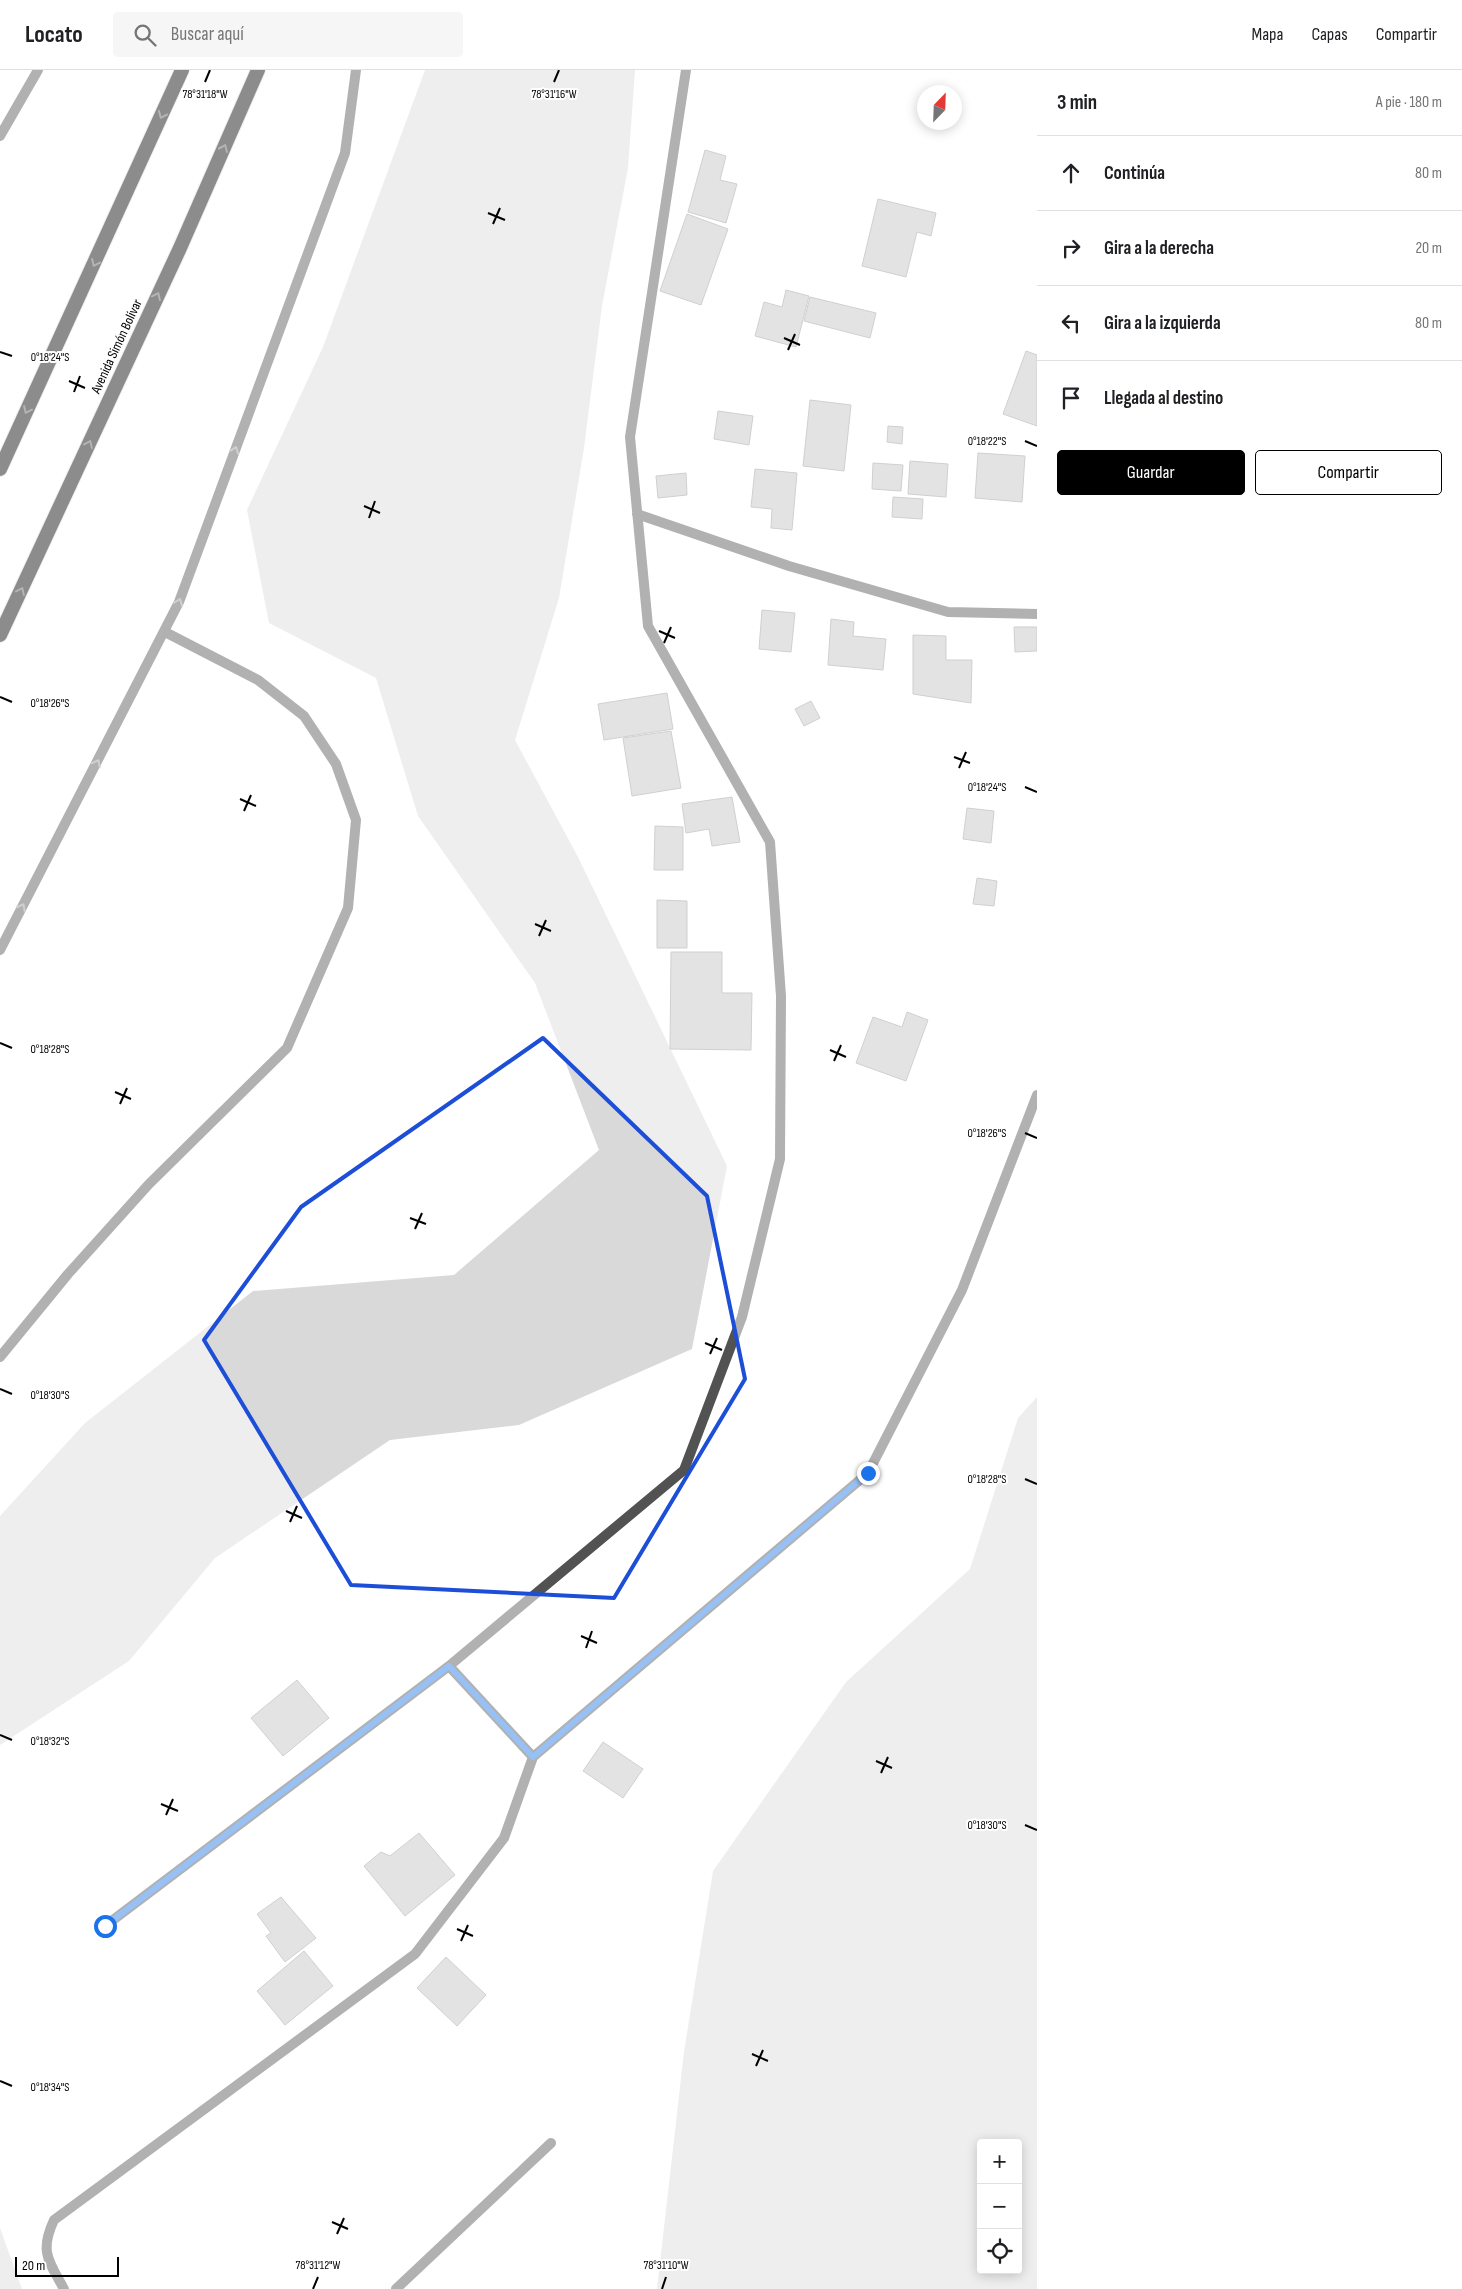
<!DOCTYPE html>
<html lang="es">
<meta charset="utf-8">
<style>
:root{--surface:#fff;--page:#f6f6f6;--text:#202124;--muted:#757577;--line:#e0e0e0;--accent:#000}
body{margin:0;font-family:"Sofia Sans Condensed",sans-serif;background:var(--page);color:var(--text)}
.controls{position:absolute;right:15px;bottom:15px;display:grid;overflow:hidden;border-radius:5px;box-shadow:0 2px 12px #0003}
.controls button{width:45px;height:45px;display:grid;place-items:center;padding:0;border:0;border-bottom:1px solid var(--line);background:var(--surface);color:var(--text);font:25px sans-serif}
.compass{position:absolute;left:917px;top:15px;width:45px;height:45px;border-radius:50%;background:var(--surface);box-shadow:0 2px 12px #0003;rotate:23deg}
.scale{position:absolute;left:15px;bottom:12px;width:104px;box-sizing:border-box;padding-left:5px;border:2px solid #000;border-top:0;font-size:14px;line-height:18px;white-space:nowrap;color:#000;-webkit-text-stroke:4px #fff;paint-order:stroke}
.stop{position:absolute;width:15px;height:15px;margin:-11px;border:4px solid #1a73e8;border-radius:50%;background:#fff}
.stop.end{background:#1a73e8;border-color:#fff;box-shadow:0 1px 5px #0008}
.list{margin:0;padding:0;list-style:none}
h2{display:flex;justify-content:space-between;align-items:center;height:65px;margin:0;padding:0 20px;font-size:21px}
h2 small{font-size:16px;font-weight:400;color:var(--muted)}
.list li{display:grid;grid-template-columns:32px 1fr auto;gap:15px;align-items:center;box-sizing:border-box;height:75px;padding:0 20px;border-top:1px solid var(--line)}
.list b{display:block;font-size:19px;white-space:nowrap}
.list em{font-size:16px;font-style:normal;color:var(--muted)}
.actions{display:flex;gap:10px;padding:15px 20px}
.actions a{flex:1;padding:11px 0;border:1px solid var(--accent);border-radius:5px;text-align:center;font-size:18px;color:var(--accent)}
.actions .main{background:var(--accent);color:#fff}
.icon{flex:none;width:28px;height:28px;fill:none;stroke:currentColor;stroke-width:2;stroke-linecap:round;stroke-linejoin:round}
.map{position:relative;flex:none;width:1037px;height:2219px;overflow:hidden}
header{display:flex;align-items:center;gap:30px;box-sizing:border-box;height:70px;padding:0 25px;background:var(--surface);border-bottom:1px solid var(--line)}
header strong{font-size:24px}
nav{display:flex;gap:28px;margin-inline-start:auto;font-size:18px}
.search{width:350px;height:45px;background:var(--page);display:flex;align-items:center;gap:12px;box-sizing:border-box;padding:0 18px;border-radius:5px;color:var(--muted);font-size:19px}
main{display:flex}
aside{flex:1;background:var(--surface)}
.map>svg:first-child{display:block}
</style>
<header>
<strong>Locato</strong>
<div class="search"><svg class="icon" aria-label="search" viewBox="0 0 24 24"><circle cx="10" cy="10" r="6"/><path d="M15 15l6 6"/></svg>Buscar aquí</div>
<nav><a>Mapa</a><a>Capas</a><a>Compartir</a></nav>
</header>
<main>
<div class="map">
<svg width="1037" height="2219" viewBox="0 0 1037 2219">
<rect width="100%" height="100%" fill="#fff"/>
<!-- green -->
<path fill="#d9d9d9" fill-rule="evenodd" d="M425,0H635L628,98L602,236L584,378L559,528L515,670L578,787L727,1096L692,1279L519,1355L390,1370L215,1488L129,1591L0,1675V1446L85,1353L253,1221L454,1205L599,1080L535,913L418,746L376,608L269,553L247,440L323,277Z
M1037,1327V2219H657L684,1982L713,1801L846,1612L970,1499L1018,1348ZM981,2073H1018V2200H981Z
M0,2158L22,2219H0Z"/>
<!-- building -->
<path fill="#c2c2c2" stroke="#969696" d="M705,80L726,86L720,110L737,114L726,153L688,142Z
M878,129L936,143L931,166L917,162L906,207L862,196Z
M687,144L728,159L701,235L660,221Z
M786,220L809,226L796,277L755,266L764,232L782,237Z
M810,227L876,243L870,268L804,251Z
M1026,281L1037,285V356L1003,344Z
M810,330L851,335L844,401L803,396Z
M718,341L753,346L749,375L714,369Z
M888,356L903,357L902,374L887,372Z
M978,383L1025,386L1022,432L975,428Z
M910,391L948,394L946,427L908,424Z
M873,393L903,395L901,421L872,419Z
M755,399L797,403L792,460L771,458L772,439L751,437Z
M686,403L687,425L658,428L656,406Z
M893,427L923,429L922,449L892,447Z
M762,540L795,543L791,582L759,579Z
M831,549L854,552L853,566L886,569L883,600L828,595Z
M1014,557H1037V581L1015,582Z
M913,565L946,566V590H972L971,633L913,624Z
M667,623L673,659L604,670L598,634Z
M811,631L820,648L804,656L795,639Z
M671,661L681,718L632,726L623,668Z
M732,727L740,772L712,776L709,759L686,763L682,734Z
M967,738L994,741L991,773L963,769Z
M655,756L683,757V800H654Z
M977,808L997,811L994,836L973,834Z
M657,830L687,831V878H657Z
M671,882H722V923H752L751,980L670,979Z
M907,942L928,950L906,1011L856,993L873,947L902,957Z
M297,1610L329,1648L283,1686L251,1648Z
M603,1672L643,1699L623,1728L583,1701Z
M419,1763L455,1805L405,1846L364,1796L381,1782L390,1786Z
M281,1827L316,1868L285,1892L266,1866L271,1863L257,1844Z
M304,1881L333,1916L285,1955L257,1921Z
M446,1887L486,1925L457,1956L417,1918Z"/>
<g fill="none" stroke-linecap="round" stroke-linejoin="round">
<defs>
<path id="trunk" d="M0,399L182,0
M0,565L180,178L258,0"/>
</defs>
<!-- trunk casing -->
<use href="#trunk" stroke="#dbdbdb" stroke-width="16"/>
<!-- service -->
<path stroke="#525252" stroke-width="10" d="M0,880L179,532L345,83L356,0
M0,1287L68,1204L149,1114L287,978L348,838L356,750L336,694L304,646L258,610L165,562"/>
<!-- minor -->
<path stroke="#525252" stroke-width="10" d="M686,0L630,367L648,556L770,772L781,926L780,1089L742,1247L684,1400L449,1596L533,1687L868,1403L962,1220L1037,1025
M0,66L38,0
M637,444L789,496L948,542L1037,544
M105,1856L449,1596
M64,2219C49,2191 39,2182 54,2150L415,1884L504,1768L533,1687
M396,2219L551,2073"/>
<!-- trunk -->
<use href="#trunk" stroke="#000" stroke-width="14"/>
</g>
<!-- one-way arrows -->
<defs><path id="oneway-chevron" d="M-2-3.5L2.5 0L-2 3.5" fill="none" stroke-width="1.6" stroke-linecap="round" stroke-linejoin="round" transform="scale(1.25)"/></defs>
<g stroke="#595959">
<use href="#oneway-chevron" transform="translate(162 45) rotate(114)"/>
<use href="#oneway-chevron" transform="translate(224 78) rotate(-66)"/>
<use href="#oneway-chevron" transform="translate(95 193) rotate(115)"/>
<use href="#oneway-chevron" transform="translate(157 226) rotate(-65)"/>
<use href="#oneway-chevron" transform="translate(27 340) rotate(115)"/>
<use href="#oneway-chevron" transform="translate(89 374) rotate(-65)"/>
<use href="#oneway-chevron" transform="translate(21 521) rotate(-65)"/>
</g>
<g stroke="#979797">
<use href="#oneway-chevron" transform="translate(235 380) rotate(-70)"/>
<use href="#oneway-chevron" transform="translate(179 532) rotate(-67)"/>
<use href="#oneway-chevron" transform="translate(97 693) rotate(-63)"/>
<use href="#oneway-chevron" transform="translate(22 837) rotate(-63)"/>
</g>
<g fill="none" stroke-linecap="round" stroke-linejoin="round">
<!-- route -->
<path stroke="#1a73e8" stroke-width="6" d="M105,1856L449,1596L533,1687L868,1403"/>
</g>
<!-- marked area -->
<path d="M0 0H1037V2219H0ZM543,968L707,1126L745,1309L614,1528L351,1515L204,1270L301,1137Z" fill="#fff" fill-opacity=".55" fill-rule="evenodd"/>
<path fill="none" stroke="#1d4ed8" stroke-width="4" stroke-linejoin="round" d="M543,968L707,1126L745,1309L614,1528L351,1515L204,1270L301,1137Z"/>
<!-- ticks -->
<path fill="none" stroke="#000" stroke-width="2" d="M205,12L210,0M554,12L559,0M488,143L505,150M493,154L500,138M784,268L800,275M788,280L795,264M0,282L12,286M69,311L85,318M74,322L80,306M1025,371L1037,376M364,436L380,443M369,448L375,431M659,561L675,568M664,573L671,557M0,627L12,632M954,687L970,693M959,698L966,682M1025,717L1037,722M240,729L256,736M244,741L251,725M535,854L551,861M539,866L546,850M0,973L12,978M830,980L846,987M834,991L841,975M115,1022L131,1029M120,1034L127,1018M1025,1063L1037,1068M410,1148L426,1154M415,1159L422,1143M705,1273L722,1280M710,1284L717,1268M0,1319L12,1324M1025,1409L1037,1414M286,1441L302,1448M290,1452L297,1436M581,1566L597,1573M586,1578L592,1561M0,1665L12,1670M876,1691L892,1698M881,1703L888,1687M161,1734L178,1741M166,1745L173,1729M1025,1755L1037,1760M457,1859L473,1866M461,1871L468,1855M752,1984L768,1991M756,1996L763,1980M0,2011L12,2016M332,2152L348,2159M337,2164L344,2148M313,2219L318,2207M662,2219L666,2207"/>
<g text-anchor="middle" stroke-width="4" stroke-linejoin="round" paint-order="stroke">
<!-- street labels -->
<g font-size="14" fill="#000" stroke="#fff">
<text transform="translate(116 276) rotate(-65)" y="5">Avenida Simón Bolívar</text>
</g>
</g>
<g font-size="12" text-anchor="middle" fill="#000" stroke="#fff" stroke-width="4" stroke-linejoin="round" paint-order="stroke">
<text x="205" y="28">78°31'18"W</text>
<text x="554" y="28">78°31'16"W</text>
<text x="50" y="291">0°18'24"S</text>
<text x="987" y="375">0°18'22"S</text>
<text x="50" y="637">0°18'26"S</text>
<text x="987" y="721">0°18'24"S</text>
<text x="50" y="983">0°18'28"S</text>
<text x="987" y="1067">0°18'26"S</text>
<text x="50" y="1329">0°18'30"S</text>
<text x="987" y="1413">0°18'28"S</text>
<text x="50" y="1675">0°18'32"S</text>
<text x="987" y="1759">0°18'30"S</text>
<text x="50" y="2021">0°18'34"S</text>
<text x="318" y="2199">78°31'12"W</text>
<text x="666" y="2199">78°31'10"W</text>
</g>
</svg>
<div class="controls">
<button>+</button>
<button>−</button>
<button><svg class="icon" aria-label="locate" viewBox="0 0 24 24"><circle cx="12" cy="12" r="6"/><path d="M12 2v4M12 18v4M2 12h4M18 12h4"/></svg></button>
</div>
<svg class="compass" viewBox="-18 -18 36 36"><path d="M0-13l5 13h-10z" fill="#e53935"/><path d="M0 13l5-13h-10z" fill="#757577"/></svg>
<div class="scale">20 m</div>
<div class="stop" style="left:105px;top:1856px"></div>
<div class="stop end" style="left:868px;top:1403px"></div>
</div>
<aside>
<h2>3 min<small>A pie · 180 m</small></h2>
<ul class="list">
<li><svg class="icon" aria-label="ahead" viewBox="0 0 24 24"><path d="M12 20V5M6 11l6-6 6 6"/></svg><div><b>Continúa</b></div><em>80 m</em></li>
<li><svg class="icon" aria-label="right" viewBox="0 0 24 24"><path d="M7 20v-9h11M14 6l5 5-5 5"/></svg><div><b>Gira a la derecha</b></div><em>20 m</em></li>
<li><svg class="icon" aria-label="left" viewBox="0 0 24 24"><path d="M17 20v-9H6M10 6l-5 5 5 5"/></svg><div><b>Gira a la izquierda</b></div><em>80 m</em></li>
<li><svg class="icon" aria-label="arrive" viewBox="0 0 24 24"><path d="M6 21V4h12l-3 4 3 4H6"/></svg><div><b>Llegada al destino</b></div></li>
</ul>
<div class="actions"><a class="main">Guardar</a><a>Compartir</a></div>
</aside>
</main>
